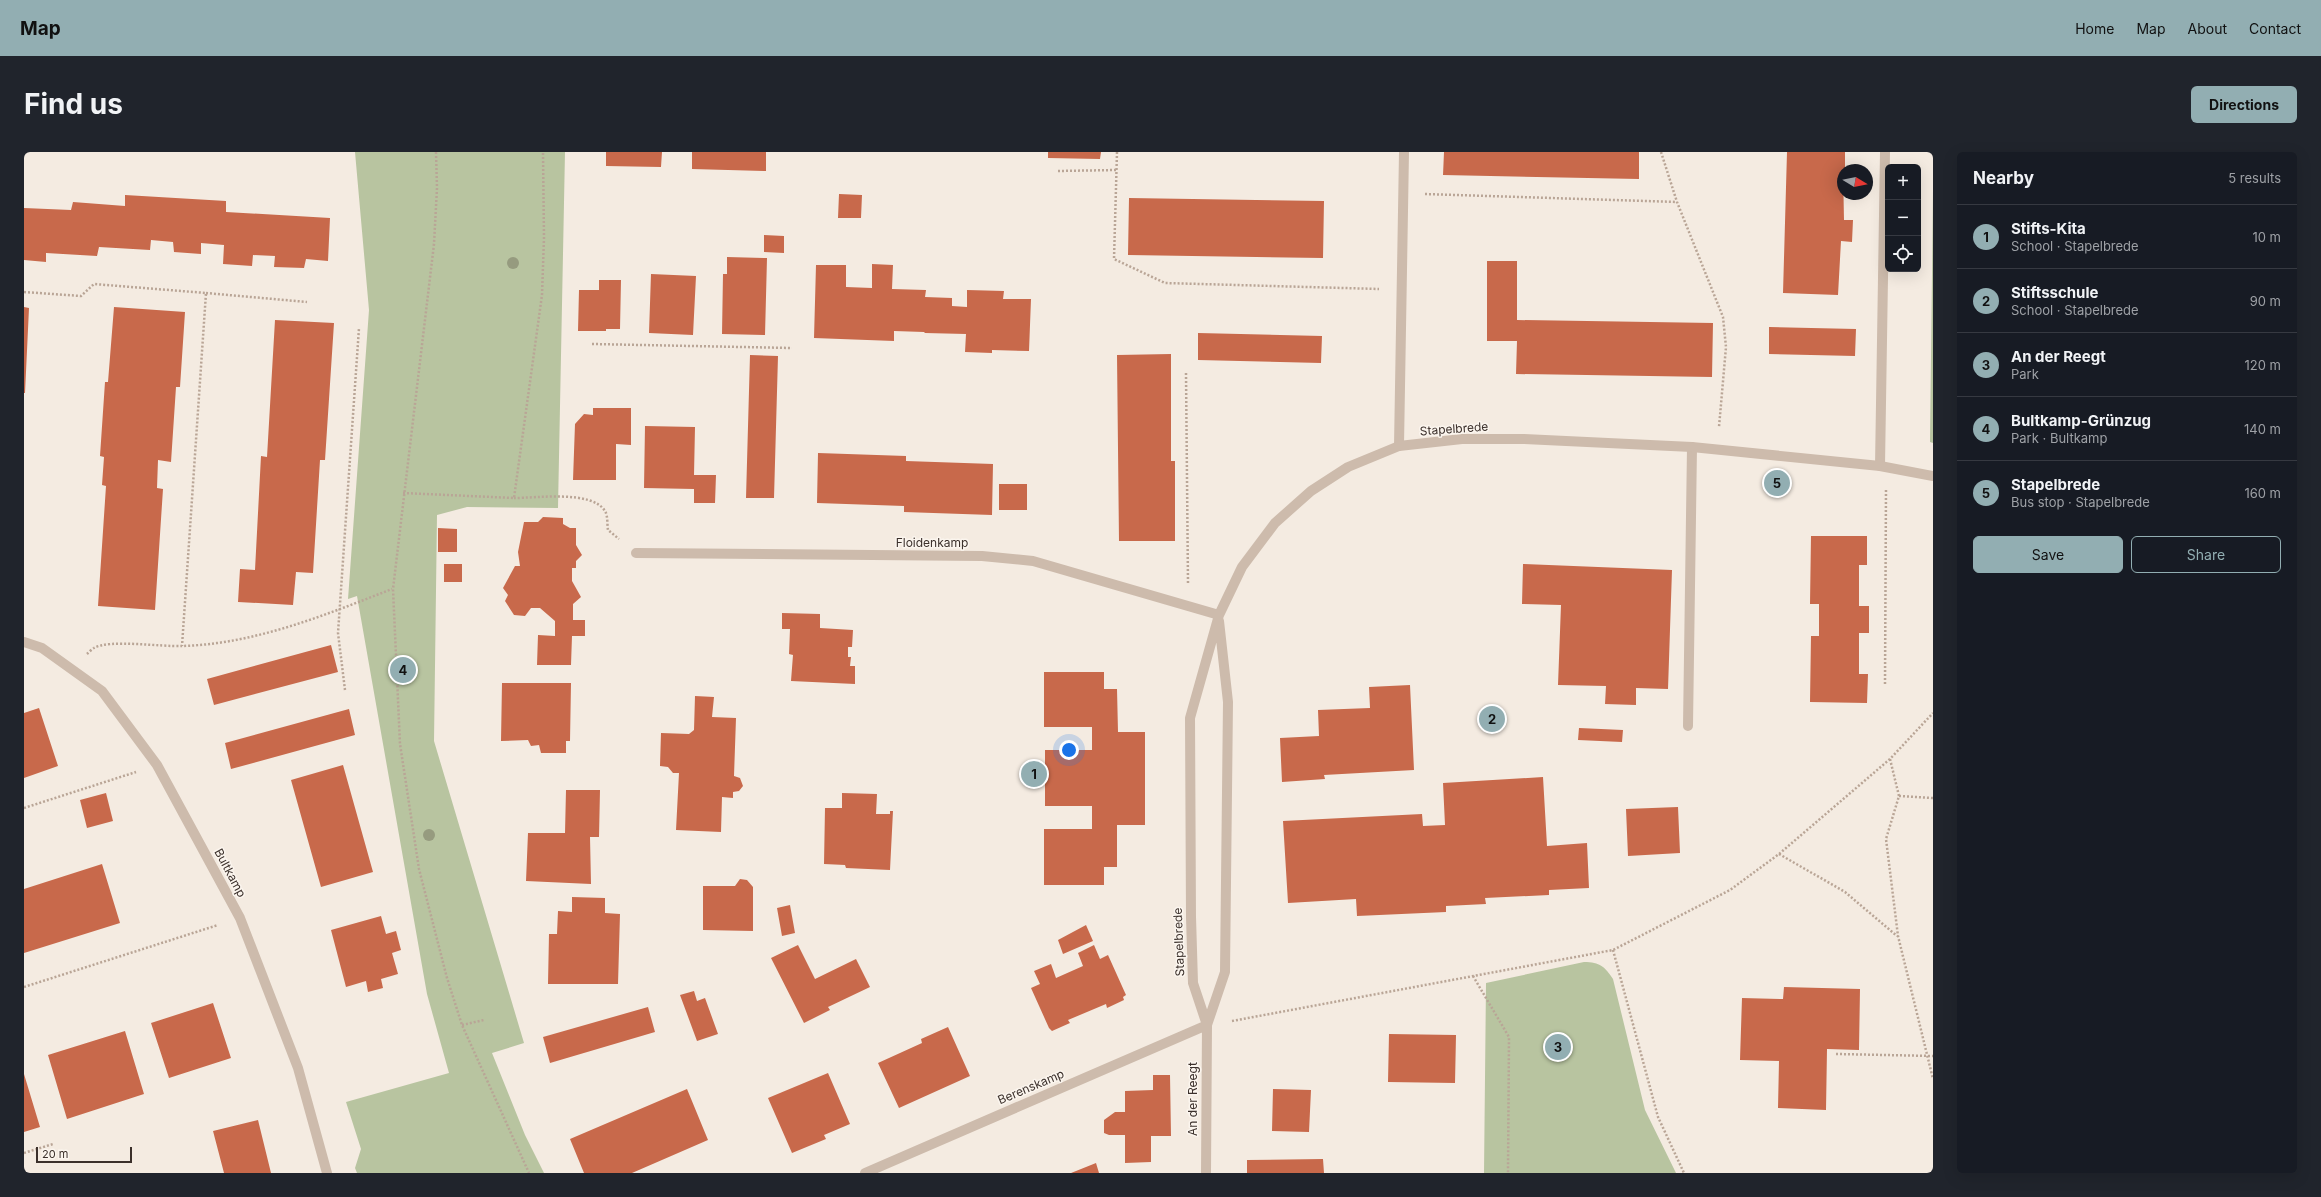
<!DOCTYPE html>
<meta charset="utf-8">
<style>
:root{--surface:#171b24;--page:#20242c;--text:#f1f3f6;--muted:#9ea1a6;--line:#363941;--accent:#92aeb2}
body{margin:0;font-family:Inter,sans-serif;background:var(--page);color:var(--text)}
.controls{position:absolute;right:12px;top:12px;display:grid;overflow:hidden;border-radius:6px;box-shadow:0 4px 16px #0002}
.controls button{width:36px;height:36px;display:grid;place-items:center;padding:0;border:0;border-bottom:1px solid var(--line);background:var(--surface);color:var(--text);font:20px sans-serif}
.compass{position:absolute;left:1813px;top:12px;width:36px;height:36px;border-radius:50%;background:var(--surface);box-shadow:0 4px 16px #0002;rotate:100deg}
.scale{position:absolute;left:12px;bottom:10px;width:96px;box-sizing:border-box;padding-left:4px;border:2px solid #3b302b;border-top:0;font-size:11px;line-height:14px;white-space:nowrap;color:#3b302b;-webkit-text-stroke:3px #fbf5ee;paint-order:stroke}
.you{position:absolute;left:1045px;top:598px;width:14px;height:14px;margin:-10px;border:3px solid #fff;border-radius:50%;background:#1a73e8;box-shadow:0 0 0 6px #1a73e833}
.badge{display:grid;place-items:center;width:26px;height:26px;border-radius:50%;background:var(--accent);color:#111;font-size:13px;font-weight:700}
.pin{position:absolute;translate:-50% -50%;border:2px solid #fff;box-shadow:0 1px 4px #0006}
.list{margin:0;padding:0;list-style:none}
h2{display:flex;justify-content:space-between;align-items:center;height:52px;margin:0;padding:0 16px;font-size:17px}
h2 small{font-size:13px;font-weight:400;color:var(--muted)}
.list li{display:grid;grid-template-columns:26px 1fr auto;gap:12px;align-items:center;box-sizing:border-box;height:64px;padding:0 16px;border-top:1px solid var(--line)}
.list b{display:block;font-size:15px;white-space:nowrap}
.list p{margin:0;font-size:13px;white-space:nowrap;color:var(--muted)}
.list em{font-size:13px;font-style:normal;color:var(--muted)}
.actions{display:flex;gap:8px;padding:12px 16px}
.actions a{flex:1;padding:9px 0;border:1px solid var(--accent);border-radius:6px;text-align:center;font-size:14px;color:var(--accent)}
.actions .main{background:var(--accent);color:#111}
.icon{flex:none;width:22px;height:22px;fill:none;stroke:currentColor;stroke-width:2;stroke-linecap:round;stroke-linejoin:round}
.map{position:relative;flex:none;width:1909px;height:1021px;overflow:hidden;border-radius:6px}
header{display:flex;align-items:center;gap:24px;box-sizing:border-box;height:56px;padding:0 20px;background:var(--accent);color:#111}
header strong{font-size:19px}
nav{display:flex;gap:22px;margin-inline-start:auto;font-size:14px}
.intro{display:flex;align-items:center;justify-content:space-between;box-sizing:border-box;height:96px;padding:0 24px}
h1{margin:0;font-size:28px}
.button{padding:10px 18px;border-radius:6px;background:var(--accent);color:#111;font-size:14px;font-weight:700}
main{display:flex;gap:24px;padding:0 24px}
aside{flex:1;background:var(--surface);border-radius:6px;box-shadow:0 4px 16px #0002}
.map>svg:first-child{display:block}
</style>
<header>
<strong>Map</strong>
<nav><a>Home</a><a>Map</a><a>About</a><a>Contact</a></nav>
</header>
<div class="intro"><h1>Find us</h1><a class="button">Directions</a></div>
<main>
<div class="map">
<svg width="1909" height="1021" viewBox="0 0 1909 1021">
<rect width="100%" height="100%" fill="#f4ebe1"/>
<!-- green -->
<path fill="#b8c4a0" d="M331,0H541L534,356L443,355L413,363L410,589L500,891L468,901L501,983L520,1021H333L331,1016L337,997L322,950L425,921L403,842L333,444L324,447L345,158Z
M1909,37V291L1906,290Z
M1560,810C1576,810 1581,815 1589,827L1621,958L1652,1021H1460L1462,831Z"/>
<!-- building -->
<path fill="#c8694b" d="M582,0H638L637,15L582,14Z
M668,0H742V19L668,17Z
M1024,0H1077L1076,7L1024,6Z
M1420,0H1615V27L1419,23Z
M1763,0H1821V18H1819L1820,68H1829L1828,90L1817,89L1814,143L1759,141Z
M815,42L838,43L837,66H814Z
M101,43L202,49V60L306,66L304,109L282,107L280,116L250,115L251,104L229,103L228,114L199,112L200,93L177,91V102L150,100L149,90L127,88L126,98L75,95L73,104L22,101V110L0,108V56L47,58L49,50L101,54Z
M1105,46L1300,49L1299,106L1104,103Z
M740,83L760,84V101L740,100Z
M703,105L743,106L741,183L698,182L699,122H703Z
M1463,109H1493V168L1689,171L1688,225L1492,222L1493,189H1463Z
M848,112L869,113L868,137L902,138L901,145L928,146V154L943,155V138L980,139L979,147H1007L1005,199L968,198V201L941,200L942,182L901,181L900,180L870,179V189L790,186L792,113H822V135L848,136Z
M627,122L672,124L669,183L625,181Z
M575,128H597L596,177H582V179H554L555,138H575Z
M0,155L5,156L1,241H0Z
M90,155L161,160L156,235H152L147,310L134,308L133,336L139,337L131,458L74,454L82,334L78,333L80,305L76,304L81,230H84Z
M251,168L310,171L301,308H296L289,421L272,420L269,453L214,450L216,417L231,418L237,304L243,305Z
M1745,175L1832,177L1831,204L1745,202Z
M1174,181L1298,184L1297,211L1174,208Z
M1147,202V309H1151V389H1095L1093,203Z
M726,203L754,204L750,346H722Z
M569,256H607V293L592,292V328H549L551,272L560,262L569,263Z
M621,274L671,275L670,323H692L691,351H670V337L620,336Z
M794,301L882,304V309L969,312L968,363L880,360V354L793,351Z
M975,332H1003V358H975Z
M519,365L539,366V372L546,376H552V393L558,403L552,409V416H548V429L557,445L549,452V468H561V484H548L547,513H513L514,483L531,484V469L516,456H507L501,464L490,463L481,449L484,443L479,436L491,414H496L494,400L500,370H514Z
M414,376L433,377V400H414Z
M1787,384H1843V413H1835V454H1845V481H1835V522H1844L1843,551L1786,550L1787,484H1795V452H1786Z
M420,412H438V430H420Z
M1499,412L1648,418L1644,537L1612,536V553L1581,552L1582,534L1534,533L1537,453L1498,452Z
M758,461L796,462V476L829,478L828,495H824V505H827L826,514H831V532L767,529L769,503L765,502L766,477H758Z
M307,493L314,520L190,553L183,527Z
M1020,520H1080V537H1093L1094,580H1121V673H1093V715H1080V733H1020V677H1068V654H1021V598H1068V575H1020Z
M478,531H547L546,589H542V601H517L515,593L507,594L504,588L477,589Z
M1386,533L1390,618L1300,623L1301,627L1258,630L1256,586L1295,584L1294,558L1346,556L1345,535Z
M671,544L690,545L688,565L712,566L710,624L716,626L719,634L715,639L709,640V646L698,645L697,680L652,678L655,621H649L644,615L636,614L637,581L665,582L670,578Z
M15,556L34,614L0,626V561Z
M325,557L331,583L207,617L201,591Z
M1555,576L1599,578L1598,590L1554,588Z
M319,613L349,720L297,735L267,628Z
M1519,625L1523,694L1563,691L1565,736L1525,738V743L1461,746L1462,752L1422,754V760L1333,764L1332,747L1264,751L1259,669L1398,662L1399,674L1421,673L1419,631Z
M542,638H576L575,685H566L567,732L502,729L504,681H541Z
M82,641L89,669L63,676L56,648Z
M818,641L853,642L852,662H866V659H869L866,718L822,716L821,713L800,712L801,656H818Z
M1654,655L1656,701L1604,704L1602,657Z
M78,712L96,771L0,801V737Z
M716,727L723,728L729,735V779L679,778V734H711Z
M548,745L581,746V761L596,762L594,832H524L525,782H533L534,759L548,760Z
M766,753L771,781L758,784L753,756Z
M357,764L362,782L372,779L377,798L368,801L374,822L357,827L359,836L344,840L342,829L322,835L307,778Z
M1062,773L1069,789L1039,802L1034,788Z
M774,793L791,827L832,807L846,835L804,855L806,858L780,871L747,806Z
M1070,793L1076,807L1084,803L1102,843L1099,845L1100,848L1083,856L1082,852L1044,868L1046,871L1028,879L1025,876L1007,836L1016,832L1010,819L1027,812L1032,826L1059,814L1054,801Z
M1760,835L1836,837L1835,898L1803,897L1802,958L1754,956L1755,909L1716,908L1718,846L1759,847Z
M670,839L673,849L681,846L694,882L673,889L656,843Z
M189,851L207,906L145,926L127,871Z
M624,855L631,880L526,911L519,885Z
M924,875L946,924L875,956L854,911L898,891L897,887Z
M101,879L120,942L43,967L24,903Z
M1365,882L1432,883L1431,931L1364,930Z
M804,921L826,972L800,983L802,987L768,1001L744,946Z
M0,922L16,975L0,980Z
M1129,923H1146L1147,984H1127V1010L1101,1011V983H1085L1080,981V968L1091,960H1101V939L1129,938Z
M663,937L684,988L608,1021H560L546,987Z
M1249,937L1287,938L1285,980L1248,979Z
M234,968L247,1021H200L189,979Z
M1299,1007L1300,1021H1223V1008Z
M1072,1011L1075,1021H1047Z"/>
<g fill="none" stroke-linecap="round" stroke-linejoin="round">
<!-- path -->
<path stroke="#b9a596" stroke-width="2.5" stroke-dasharray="2 2" stroke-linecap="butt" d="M412,0L413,36L410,92L369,437L376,592L395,717L423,826L438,873L505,1021
M1093,0L1090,107L1141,131L1355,137
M1637,0L1653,50L1699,165L1702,195L1695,275
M1034,19L1092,18
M1401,42L1653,50
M0,140L57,144L70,132L182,141L158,494
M182,141L283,150
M568,192L768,196
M1162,221L1164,432
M379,341L490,346L518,143L520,86L519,0
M490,346C513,346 568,338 581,359C584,364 583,372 584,378L595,387
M63,502C65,500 68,497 70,496C85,487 138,495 158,494C231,492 301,463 368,437
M1861,532L1862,336
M321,538L314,481L335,176
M1866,607L1875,644L1862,687L1874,784L1909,927
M1875,644L1909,646
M0,656L112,620
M1755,702L1821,740L1873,784
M1589,798L1634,965L1660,1021
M1449,824L1485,885L1484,1021
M0,835L194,773
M1208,869L1589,798L1706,738L1755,702L1866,607L1909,561
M438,873L460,868
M1812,902L1909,904
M0,1001L29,992"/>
<!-- lane -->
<path stroke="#cdbbac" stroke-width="10" d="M1375,294L1380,0
M1856,314L1861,0
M1664,574L1668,295"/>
<!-- street -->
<path stroke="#cdbbac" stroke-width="10" d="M612,401L958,404L1009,409L1195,463
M0,490L18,496L78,539L133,613L216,766L274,916L303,1021
M1183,873L1201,820L1204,550L1195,469
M841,1021L1183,873
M1182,1021L1183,873L1169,831L1167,765L1166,566L1195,463L1218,415L1251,371L1287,339L1324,315L1375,294L1438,287H1500L1668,295L1856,314L1909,324"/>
</g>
<!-- trees -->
<g fill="#969b7f">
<circle cx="489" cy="111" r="6"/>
<circle cx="405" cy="683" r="6"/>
</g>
<g text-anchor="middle" stroke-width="3" stroke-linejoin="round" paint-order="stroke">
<!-- street labels -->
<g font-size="12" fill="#3b302b" stroke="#fbf5ee">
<text transform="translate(1430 277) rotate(-4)" y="4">Stapelbrede</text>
<text x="908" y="395">Floidenkamp</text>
<text transform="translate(206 721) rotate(62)" y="4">Bultkamp</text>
<text transform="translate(1155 790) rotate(-92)" y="4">Stapelbrede</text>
<text transform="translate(1007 935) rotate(-23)" y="4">Berenskamp</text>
<text transform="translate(1169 947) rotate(-90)" y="4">An der Reegt</text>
</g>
</g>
</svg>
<div class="controls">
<button>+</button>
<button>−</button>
<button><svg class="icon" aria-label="locate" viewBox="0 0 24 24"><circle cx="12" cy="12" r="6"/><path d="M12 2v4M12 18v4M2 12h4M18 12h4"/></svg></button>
</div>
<svg class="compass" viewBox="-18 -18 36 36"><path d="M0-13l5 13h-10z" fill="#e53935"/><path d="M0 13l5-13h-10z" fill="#9ea1a6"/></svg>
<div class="scale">20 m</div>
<div class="you"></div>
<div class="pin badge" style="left:1010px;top:622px">1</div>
<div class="pin badge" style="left:1468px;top:567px">2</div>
<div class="pin badge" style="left:1534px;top:895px">3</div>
<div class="pin badge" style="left:379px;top:518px">4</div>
<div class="pin badge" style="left:1753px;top:331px">5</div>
</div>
<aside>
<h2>Nearby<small>5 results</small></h2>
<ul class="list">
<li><span class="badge">1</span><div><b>Stifts-Kita</b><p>School · Stapelbrede</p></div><em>10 m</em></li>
<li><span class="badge">2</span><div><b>Stiftsschule</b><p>School · Stapelbrede</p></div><em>90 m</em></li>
<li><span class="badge">3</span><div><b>An der Reegt</b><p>Park</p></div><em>120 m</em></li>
<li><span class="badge">4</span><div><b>Bultkamp-Grünzug</b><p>Park · Bultkamp</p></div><em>140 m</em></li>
<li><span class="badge">5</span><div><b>Stapelbrede</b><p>Bus stop · Stapelbrede</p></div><em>160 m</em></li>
</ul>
<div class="actions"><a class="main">Save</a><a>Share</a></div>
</aside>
</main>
